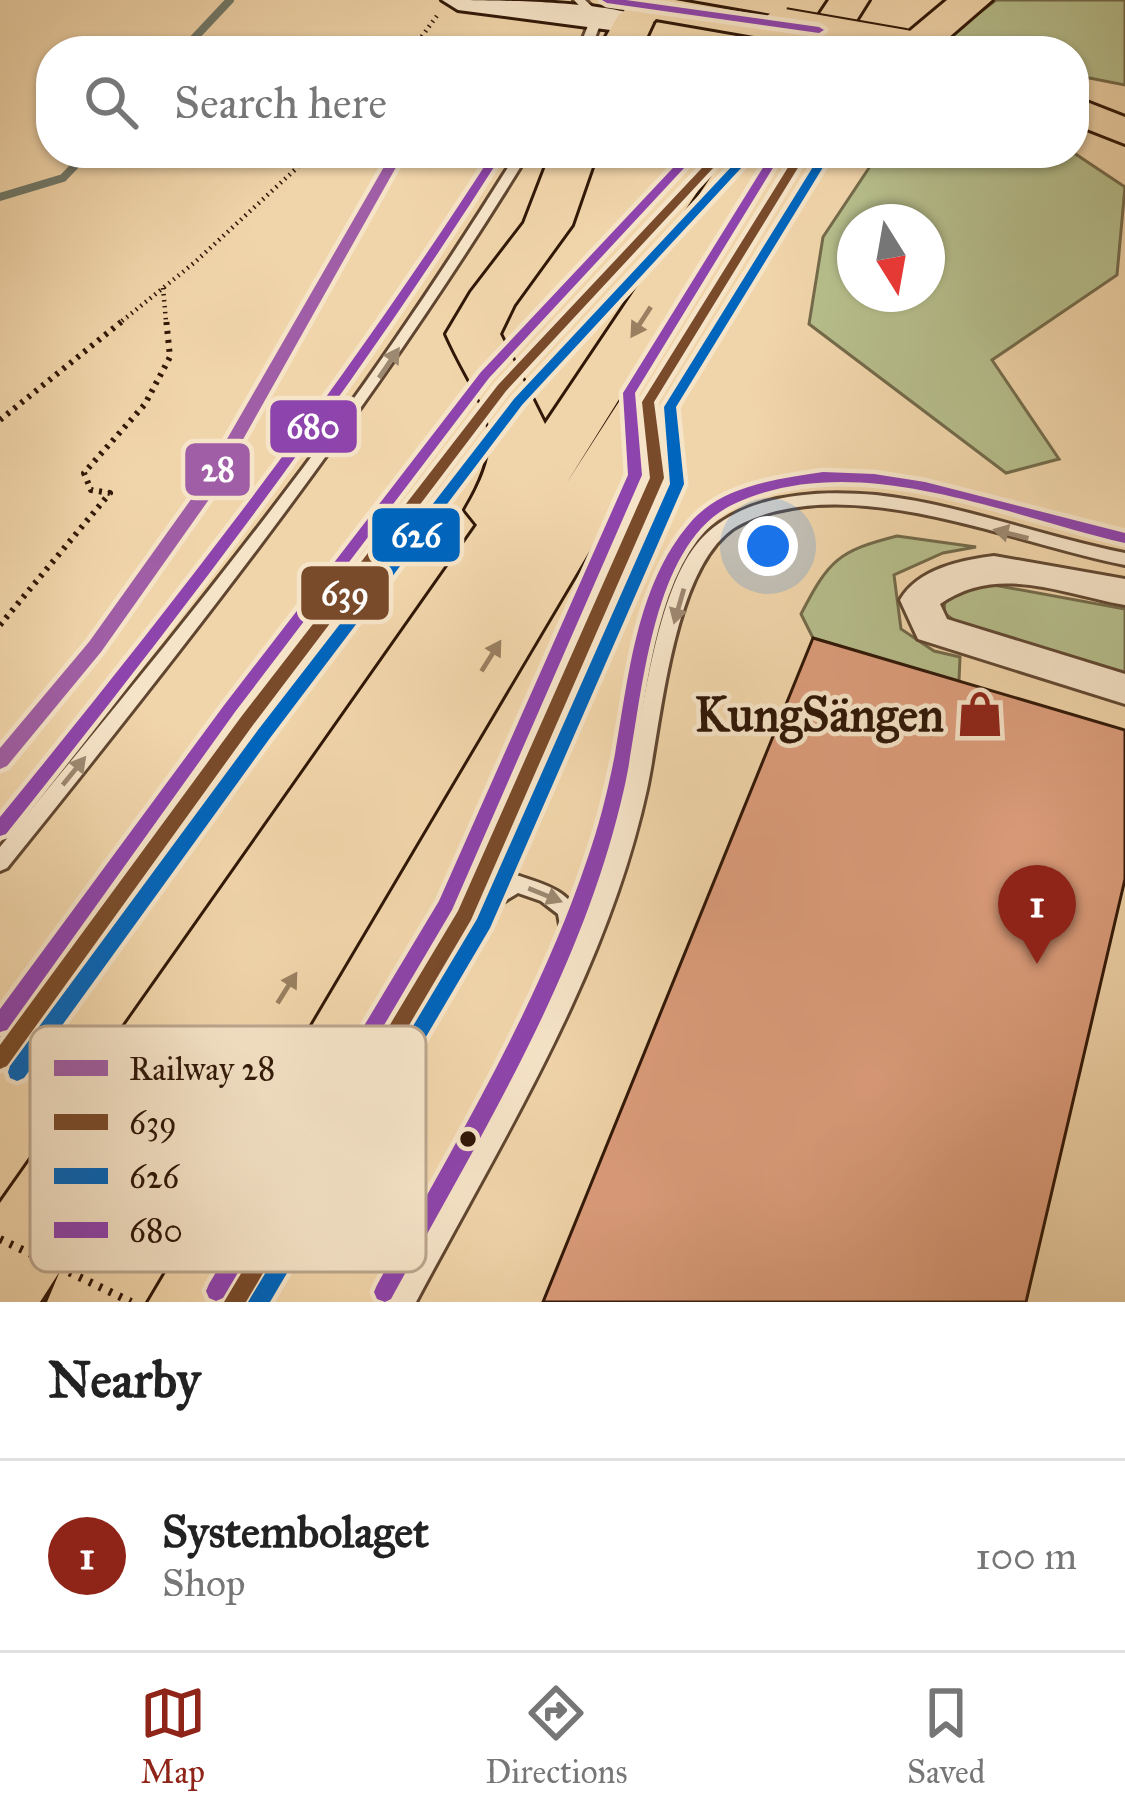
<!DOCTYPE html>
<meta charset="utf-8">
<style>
:root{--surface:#fff;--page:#f2f2f2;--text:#222;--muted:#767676;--line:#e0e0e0;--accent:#8f2418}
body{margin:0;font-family:"IM FELL Great Primer",serif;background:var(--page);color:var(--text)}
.compass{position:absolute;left:837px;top:204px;width:108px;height:108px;border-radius:50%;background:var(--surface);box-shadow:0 3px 9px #0004;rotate:169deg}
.you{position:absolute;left:768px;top:546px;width:42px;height:42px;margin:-30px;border:9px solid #fff;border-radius:50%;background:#1a73e8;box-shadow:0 0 0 18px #1a73e833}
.badge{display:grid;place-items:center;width:78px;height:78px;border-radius:50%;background:var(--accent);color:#fff;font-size:39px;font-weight:700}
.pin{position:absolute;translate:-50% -99px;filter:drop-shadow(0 3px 6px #0008)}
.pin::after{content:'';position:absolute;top:63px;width:42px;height:36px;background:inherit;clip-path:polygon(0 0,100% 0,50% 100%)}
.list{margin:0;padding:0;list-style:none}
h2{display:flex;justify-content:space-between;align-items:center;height:156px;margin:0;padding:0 48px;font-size:51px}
h2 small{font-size:39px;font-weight:400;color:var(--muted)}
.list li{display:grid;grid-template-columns:78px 1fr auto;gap:36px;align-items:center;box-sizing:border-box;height:192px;padding:0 48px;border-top:3px solid var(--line)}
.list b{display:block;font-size:45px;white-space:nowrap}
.list p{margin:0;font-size:39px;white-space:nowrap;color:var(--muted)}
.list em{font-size:39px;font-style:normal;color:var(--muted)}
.icon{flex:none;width:66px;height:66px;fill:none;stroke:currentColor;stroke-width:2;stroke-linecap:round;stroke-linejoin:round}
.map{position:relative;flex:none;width:1125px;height:1302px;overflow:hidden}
.search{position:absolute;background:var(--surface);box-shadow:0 3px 9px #0004;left:36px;right:36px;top:36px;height:132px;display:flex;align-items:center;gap:30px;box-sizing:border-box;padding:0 42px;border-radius:48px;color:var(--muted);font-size:45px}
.sheet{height:348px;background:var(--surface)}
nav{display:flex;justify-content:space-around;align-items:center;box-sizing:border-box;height:168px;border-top:3px solid var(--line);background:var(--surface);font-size:33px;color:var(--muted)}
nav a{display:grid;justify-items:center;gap:6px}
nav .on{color:var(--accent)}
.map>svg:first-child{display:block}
</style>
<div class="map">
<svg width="1125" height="1302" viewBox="0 0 1125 1302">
<rect width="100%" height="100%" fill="#f1d5aa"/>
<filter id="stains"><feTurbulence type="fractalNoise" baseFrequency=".00167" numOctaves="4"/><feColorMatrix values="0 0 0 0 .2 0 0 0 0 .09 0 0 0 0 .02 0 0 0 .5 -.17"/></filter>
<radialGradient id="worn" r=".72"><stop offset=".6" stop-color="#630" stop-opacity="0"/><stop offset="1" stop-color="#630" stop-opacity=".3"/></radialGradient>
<!-- green -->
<path fill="#b6be8c" stroke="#736a4a" stroke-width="3" fill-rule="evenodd" d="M996,0H1125V85L1074,75V51L932,48Z
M879,153H1074L1125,187L1117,275L992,360L1059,459L1006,473L809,324L823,237ZM855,222H927V294H855Z
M897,536L976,547L943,553L894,575L901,629L934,651L960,657L959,681L813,638L801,614C829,560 838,551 897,536Z
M983,583L1125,609V673L959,624L944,613L945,597Z"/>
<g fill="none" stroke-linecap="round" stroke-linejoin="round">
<!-- stream -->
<path stroke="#707869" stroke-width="8" d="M182,51L230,0
M0,197L63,178L87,153"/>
</g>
<!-- building -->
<path fill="#dd9d7c" stroke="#301707" stroke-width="3" d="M813,638L1125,730V879L1026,1302H543Z"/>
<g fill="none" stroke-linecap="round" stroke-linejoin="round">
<defs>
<path id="lane" d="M574,0H585L603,17L590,51H578L591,18Z
M517,153H529C373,408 195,635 7,868L0,871V847C114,709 228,571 334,426C399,337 459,246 517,153Z
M715,153H728L507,391L254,726L8,1067L0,1070V1042L240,716L497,385Z
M650,416L658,421L665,478L485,892L516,875C547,885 573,891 583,925C601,880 618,834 628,786C643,719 655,584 704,536C747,493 819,490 876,495C960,504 1042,537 1125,553V565C1012,543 852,471 743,523C673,555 662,720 647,789C607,973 503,1138 416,1302H389L522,1059L567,964L558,914L541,901L518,893L472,921L248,1302H221L457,910L649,478L642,421Z"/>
<path id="street" d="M994,556L1125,579V605C1062,594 998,563 940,604L947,619L1125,674V704L918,639L900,600C918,569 961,560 994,556Z"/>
<path id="secondary" d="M442,0C478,0 630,0 650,23L633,33L458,10Z"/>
<path id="primary" d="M633,0H675L783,19L796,22L802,30L796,38L783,41L656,19C645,32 637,35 620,31L614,23Z
M1074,97L1125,117V144L1074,124Z"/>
<path id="highway" d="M829,0H869L837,51H795Z
M947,0H992L933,51H886Z
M633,11L647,14L653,23L640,51H598L619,14Z
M551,153H597L572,225L514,305L500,334L545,424L727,153H773L566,484L779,153H825L145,1302H47L60,1271L40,1302H0V1203L477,525L465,510C515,426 481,412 446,334L471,292L524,223Z"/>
</defs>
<!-- lane casing -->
<use href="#lane" stroke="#604630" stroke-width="6"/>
<!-- street casing -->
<use href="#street" stroke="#604630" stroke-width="6"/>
<!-- secondary casing -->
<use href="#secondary" stroke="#301707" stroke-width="6"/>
<!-- primary casing -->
<use href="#primary" stroke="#301707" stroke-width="6"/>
<!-- highway casing -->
<use href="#highway" stroke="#301707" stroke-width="6"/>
<!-- path-far1 -->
<path stroke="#301707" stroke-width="4.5" stroke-dasharray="1.5 4.5" stroke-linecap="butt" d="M411,51L439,13
M163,288L166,321
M122,321L194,263L313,153"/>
<!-- path -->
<path stroke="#301707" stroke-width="6" stroke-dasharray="3 6" stroke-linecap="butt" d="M0,420L126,318
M0,625L110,493L91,490L84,473L145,404L170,357L166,318"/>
<!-- lane -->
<use href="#lane" fill="#f6e4c8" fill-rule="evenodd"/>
<!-- street -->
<use href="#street" fill="#f6e4c8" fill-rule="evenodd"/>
<!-- secondary -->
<use href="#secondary" fill="#f6e4c8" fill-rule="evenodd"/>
<!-- primary -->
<use href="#primary" fill="#f1d5aa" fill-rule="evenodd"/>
<!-- highway -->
<use href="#highway" fill="#f1d5aa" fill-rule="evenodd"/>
<defs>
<path id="primary-bridge" d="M783,30L904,51"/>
</defs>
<!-- primary-bridge casing -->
<use href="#primary-bridge" stroke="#301707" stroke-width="46" stroke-linecap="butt"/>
<!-- path-bridge -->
<path stroke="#301707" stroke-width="8" stroke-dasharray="3 8" stroke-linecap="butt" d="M0,1239L131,1302"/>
<!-- primary-bridge -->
<use href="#primary-bridge" stroke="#f1d5aa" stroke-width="42"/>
<defs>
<path id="bus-1" d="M716,153H727L506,391L253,725L7,1066L0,1069V1045L241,717L498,385Z
M797,153H807L654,402L664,478L471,920L246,1302H224L458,911L650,478L642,402Z"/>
<path id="bus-2" d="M816,162L825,164L676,407L684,484L490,928L270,1302H248L477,919L670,484L664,407Z
M733,165L742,167L522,405L270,738L24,1078L17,1081L10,1078L8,1072L10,1066L258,730L514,399Z"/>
<path id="bus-3" d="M602,0H626L819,27L824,30L819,33L607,3Z
M493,153H503C352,391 182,614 6,834L0,836V817C175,603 343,386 493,153Z
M687,153H698L489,378L235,712L7,1030L0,1032V1009L225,704L481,372Z
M772,153H782L635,393L642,475L452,910L223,1298L216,1301L209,1298L206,1291L209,1284L439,901L628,475L623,393Z
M823,472L874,474L925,482L1125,533V543C1004,515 857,448 736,503C647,542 643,706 624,789C583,972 480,1136 391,1299L385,1302L377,1299L374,1292L377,1285C453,1146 536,1011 587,860C599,826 608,790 615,754C629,676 636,586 690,523C722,485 777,479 823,472Z"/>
</defs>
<!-- bus-1 casing -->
<use href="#bus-1" stroke="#f6e4c8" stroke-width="9"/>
<!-- bus-2 casing -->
<use href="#bus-2" stroke="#f6e4c8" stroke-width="9"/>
<!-- bus-3 casing -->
<use href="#bus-3" stroke="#f6e4c8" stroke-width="9"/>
<!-- bus-1 -->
<use href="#bus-1" fill="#7a4b2a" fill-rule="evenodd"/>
<!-- bus-2 -->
<use href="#bus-2" fill="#0065bd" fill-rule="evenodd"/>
<!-- bus-3 -->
<use href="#bus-3" fill="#8e44ad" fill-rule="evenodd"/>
<defs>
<path id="rail-1" d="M392,153H404L210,498L101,652L7,766L0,769V748L89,642L197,491Z"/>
</defs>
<!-- rail-1 casing -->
<use href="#rail-1" stroke="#f6e4c8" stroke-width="9"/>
<!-- rail-1 -->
<use href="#rail-1" fill="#a05ea6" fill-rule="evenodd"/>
</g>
<!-- one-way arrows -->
<defs><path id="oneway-solid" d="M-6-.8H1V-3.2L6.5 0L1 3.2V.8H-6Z" transform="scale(3)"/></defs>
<g fill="#9a8061">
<use href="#oneway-solid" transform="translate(641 322) rotate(123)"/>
<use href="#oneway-solid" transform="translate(491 656) rotate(-58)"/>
<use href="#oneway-solid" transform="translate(287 988) rotate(-58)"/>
</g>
<g fill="#9d8871">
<use href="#oneway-solid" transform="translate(389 363) rotate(-56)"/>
<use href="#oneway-solid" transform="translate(1011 534) rotate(-166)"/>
<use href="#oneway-solid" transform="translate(679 606) rotate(106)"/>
<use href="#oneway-solid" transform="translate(74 771) rotate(-51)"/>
<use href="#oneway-solid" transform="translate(545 895) rotate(22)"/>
</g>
<!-- icons -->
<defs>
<symbol id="shop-bare" viewBox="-9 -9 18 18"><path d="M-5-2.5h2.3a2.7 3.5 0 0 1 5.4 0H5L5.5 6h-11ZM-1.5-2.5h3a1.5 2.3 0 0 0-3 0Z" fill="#8f2418" stroke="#f6e4c8" stroke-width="2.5" paint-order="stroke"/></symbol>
</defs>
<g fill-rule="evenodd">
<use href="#shop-bare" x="947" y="681" width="66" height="66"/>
</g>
<!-- markers -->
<circle fill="#301707" stroke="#f6e4c8" stroke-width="4.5" cx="468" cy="1139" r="10"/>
<g text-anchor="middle" stroke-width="9" stroke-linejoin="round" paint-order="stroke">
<!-- poi labels -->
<g font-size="48" font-weight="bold" fill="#301707" stroke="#f6e4c8" text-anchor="end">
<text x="944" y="731">KungSängen</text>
</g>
</g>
<!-- legend -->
<rect x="30" y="1026" width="396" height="246" rx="18" fill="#f6e4c8" stroke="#bba68e" stroke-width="3"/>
<rect x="54" y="1060" width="54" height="16" fill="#a05ea6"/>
<rect x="54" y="1114" width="54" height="16" fill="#7a4b2a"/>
<rect x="54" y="1168" width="54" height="16" fill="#0065bd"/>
<rect x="54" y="1222" width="54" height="16" fill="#8e44ad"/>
<g font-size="33" fill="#301707">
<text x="129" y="1080">Railway 28</text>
<text x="129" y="1134">639</text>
<text x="129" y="1188">626</text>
<text x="129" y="1242">680</text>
</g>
<g stroke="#f6e4c8" stroke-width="4.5">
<rect x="268" y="398" width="91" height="57" rx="12" fill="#8e44ad"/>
<rect x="183" y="441" width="69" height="57" rx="12" fill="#a05ea6"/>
<rect x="370" y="506" width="92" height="58" rx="12" fill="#0065bd"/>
<rect x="299" y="564" width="92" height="58" rx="12" fill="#7a4b2a"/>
</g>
<g font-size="33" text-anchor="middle" font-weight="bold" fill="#fff">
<text x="313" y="438">680</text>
<text x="218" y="481">28</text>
<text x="416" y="547">626</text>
<text x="345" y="605">639</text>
</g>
<rect width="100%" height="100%" filter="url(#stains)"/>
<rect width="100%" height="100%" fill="url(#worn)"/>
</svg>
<svg class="compass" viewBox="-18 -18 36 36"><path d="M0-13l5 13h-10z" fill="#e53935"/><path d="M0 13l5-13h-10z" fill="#767676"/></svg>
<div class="you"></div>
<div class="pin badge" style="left:1037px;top:964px">1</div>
<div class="search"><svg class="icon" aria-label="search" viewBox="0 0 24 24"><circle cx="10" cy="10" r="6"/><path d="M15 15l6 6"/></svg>Search here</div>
</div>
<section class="sheet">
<h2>Nearby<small></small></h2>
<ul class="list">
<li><span class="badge">1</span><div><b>Systembolaget</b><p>Shop</p></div><em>100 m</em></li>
</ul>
</section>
<nav>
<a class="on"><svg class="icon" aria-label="map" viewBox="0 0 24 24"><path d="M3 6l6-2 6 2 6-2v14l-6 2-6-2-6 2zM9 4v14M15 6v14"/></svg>Map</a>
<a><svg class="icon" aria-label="directions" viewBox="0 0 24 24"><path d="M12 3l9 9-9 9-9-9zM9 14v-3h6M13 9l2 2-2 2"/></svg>Directions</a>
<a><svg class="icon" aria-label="saved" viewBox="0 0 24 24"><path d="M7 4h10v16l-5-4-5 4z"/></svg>Saved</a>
</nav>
